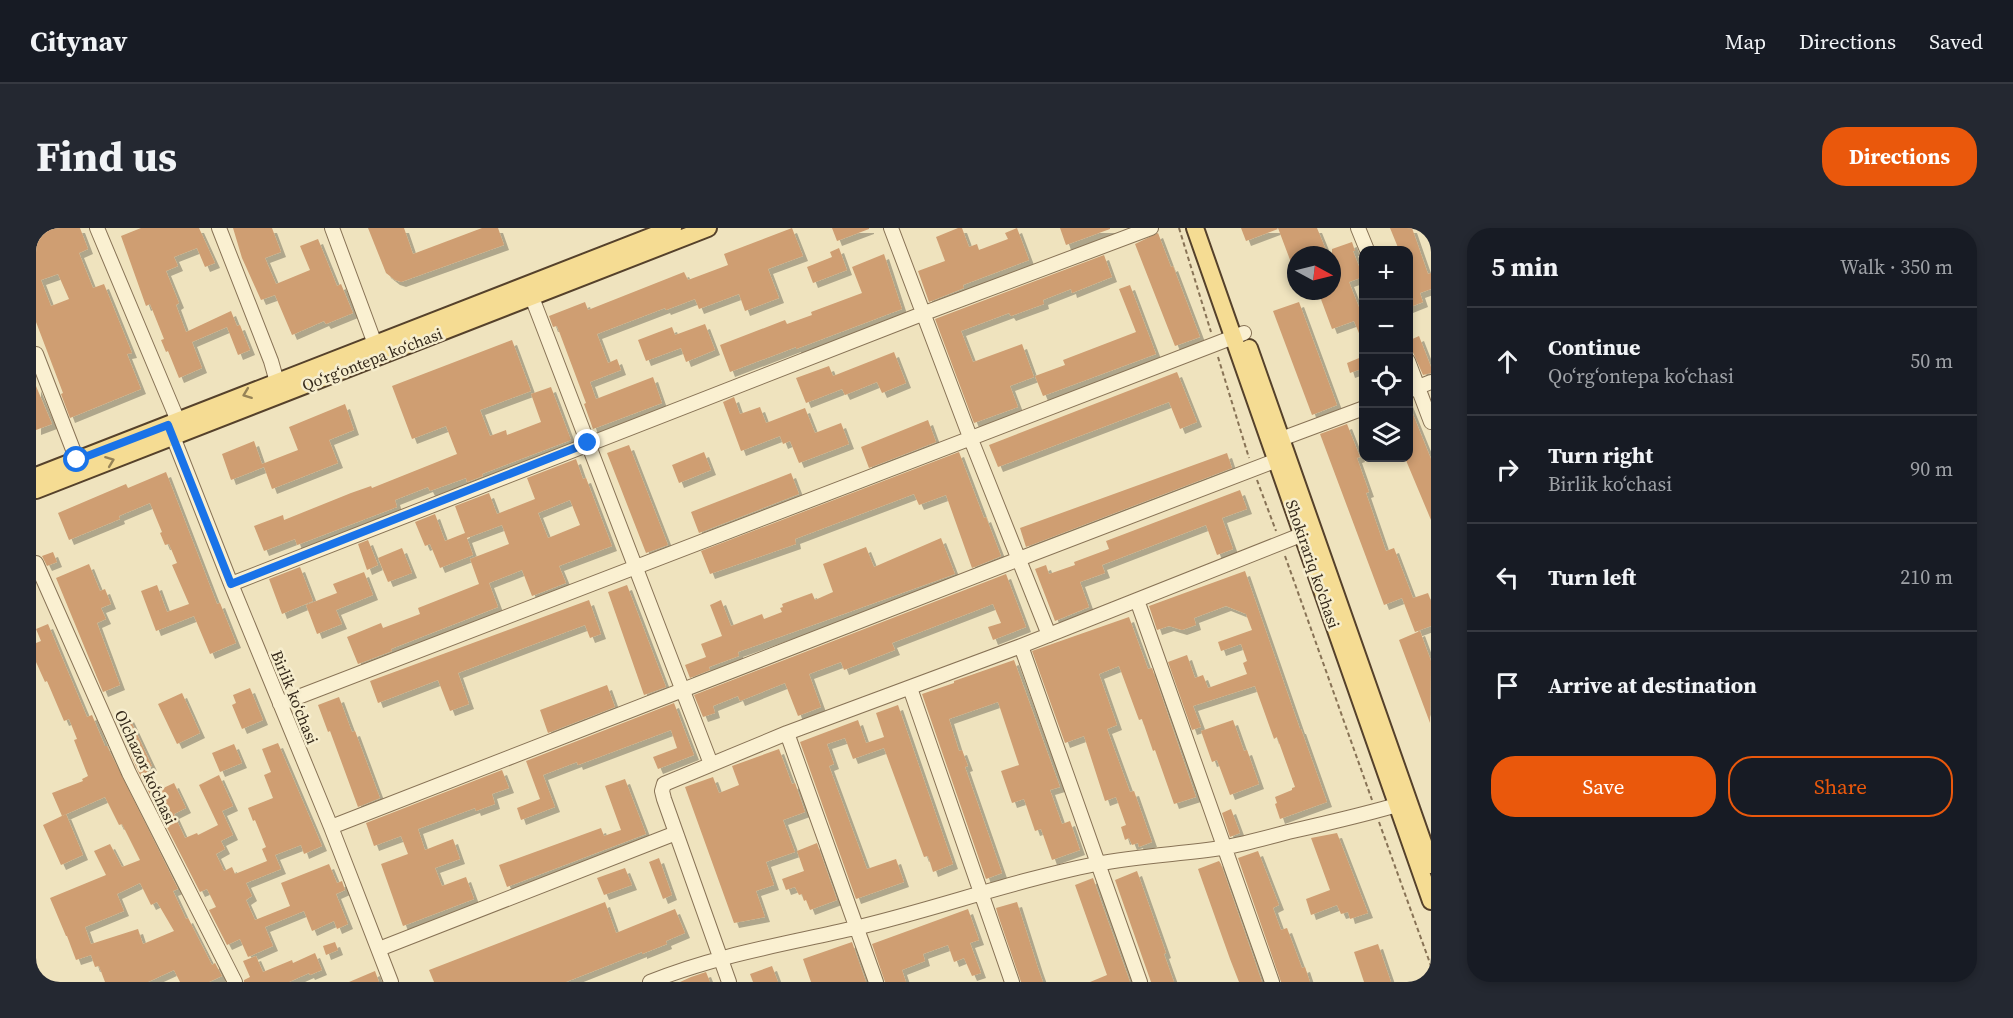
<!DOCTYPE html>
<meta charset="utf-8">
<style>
:root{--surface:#171b24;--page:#242831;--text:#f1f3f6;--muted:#9ea1a6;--line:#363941;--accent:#ea580c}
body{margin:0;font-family:"Source Serif 4",serif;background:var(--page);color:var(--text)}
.controls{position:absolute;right:18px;top:18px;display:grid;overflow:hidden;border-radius:12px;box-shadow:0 3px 9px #0003}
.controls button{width:54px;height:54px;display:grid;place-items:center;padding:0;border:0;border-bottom:2px solid var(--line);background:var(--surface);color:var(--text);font:30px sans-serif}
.compass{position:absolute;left:1251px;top:18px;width:54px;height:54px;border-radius:50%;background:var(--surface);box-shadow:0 3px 9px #0003;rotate:97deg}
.stop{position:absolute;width:18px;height:18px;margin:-14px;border:4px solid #1a73e8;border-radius:50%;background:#fff}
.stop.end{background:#1a73e8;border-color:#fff;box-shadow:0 2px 6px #0008}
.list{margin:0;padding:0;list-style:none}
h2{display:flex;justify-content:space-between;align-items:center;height:78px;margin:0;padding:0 24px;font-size:26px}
h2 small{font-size:20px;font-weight:400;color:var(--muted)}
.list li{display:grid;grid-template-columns:39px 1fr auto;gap:18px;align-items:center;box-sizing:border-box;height:108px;padding:0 24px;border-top:2px solid var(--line)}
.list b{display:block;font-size:22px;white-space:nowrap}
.list p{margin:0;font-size:20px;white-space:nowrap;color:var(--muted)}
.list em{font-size:20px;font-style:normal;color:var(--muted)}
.actions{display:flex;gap:12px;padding:18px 24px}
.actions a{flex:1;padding:14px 0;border:2px solid var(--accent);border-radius:24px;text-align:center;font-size:21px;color:var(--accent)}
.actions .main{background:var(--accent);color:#fff}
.icon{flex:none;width:33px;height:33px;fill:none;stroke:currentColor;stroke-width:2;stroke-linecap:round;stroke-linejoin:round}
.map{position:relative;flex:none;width:1395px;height:754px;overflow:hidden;border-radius:24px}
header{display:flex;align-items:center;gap:36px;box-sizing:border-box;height:84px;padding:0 30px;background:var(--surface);border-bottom:2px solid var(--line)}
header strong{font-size:28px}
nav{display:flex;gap:33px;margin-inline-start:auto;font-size:21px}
.intro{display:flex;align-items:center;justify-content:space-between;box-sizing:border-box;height:144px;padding:0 36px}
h1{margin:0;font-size:42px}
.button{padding:15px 27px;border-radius:24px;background:var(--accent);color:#fff;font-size:21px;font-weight:700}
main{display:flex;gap:36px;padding:0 36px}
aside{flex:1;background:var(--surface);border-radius:24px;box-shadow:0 3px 9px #0003}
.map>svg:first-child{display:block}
</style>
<header>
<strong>Citynav</strong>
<nav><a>Map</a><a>Directions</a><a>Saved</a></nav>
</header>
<div class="intro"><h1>Find us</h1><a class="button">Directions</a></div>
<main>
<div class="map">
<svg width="1395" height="754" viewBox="0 0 1395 754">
<defs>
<filter id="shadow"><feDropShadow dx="5" dy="5" stdDeviation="0" flood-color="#0004"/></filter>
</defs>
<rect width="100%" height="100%" fill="#efe3be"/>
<!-- building -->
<path fill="#cf9e72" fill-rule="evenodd" filter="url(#shadow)" d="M5,0H44L52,21L43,25L57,60L68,56L96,125L91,126L105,161L34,190L25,166L27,165L0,94V2ZM22,46L33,71L15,78L5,52Z
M105,0H163L179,35L169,39L161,20L138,29L142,38L130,43L143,75L140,77L150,104L195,83L201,98L204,97L214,122L202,127L191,99L156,114L166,140L143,150L132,123L130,124L125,112L128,111L114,76L110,78L85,8Z
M197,0H236L245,24L229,30L240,56L274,42L264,18L282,11L301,58L305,56L317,85L290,96L288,93L256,107L239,67L225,72L206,30Z
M332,0H368L377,26L446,0H462L468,17L365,54L359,52L350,45Z
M756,0L767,28L732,41L743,70L709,83L703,66L663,81L659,71L630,82L629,80L561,106L572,135L581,131L585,142L554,154L560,171L617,149L626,175L557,201L548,176L550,175L521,98L517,99L513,88L549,74L552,82L648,44L652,52L692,37L688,26Z
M796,0H833V1L801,13Z
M922,0H926L933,19L941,16L943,22L972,11L969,5L981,0L993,32L927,57L928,60L893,74L882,43L909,33L900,9Z
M1024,0H1074V1L1030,17Z
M1205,0H1241L1242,1L1210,13Z
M1242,0H1281L1292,27H1260L1259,45Z
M1354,0H1376L1392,46L1395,45V61L1384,65L1387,74L1372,80V22H1363Z
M1122,5L1135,39L1137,38L1164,109L1139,118L1099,16Z
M1316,14L1319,23H1317L1327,49L1313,54L1328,92L1327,115L1318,93L1296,101L1283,66L1296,63V21Z
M803,20L811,42L777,55L771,39L796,29L794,24Z
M848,26L866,81L760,121V119L694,144L684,117L749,92L751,96L776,87L775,84L826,65L816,39Z
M1068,27L1076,49L1036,65L1035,61L1007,72L1008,76L975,88L973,85L925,103L937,134L986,116L998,149L974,158L982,179L938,195L899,91Z
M1094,57L1120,126L1007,168L999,148L1029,137L1027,132L1100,104L1083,61Z
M1263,74L1301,177L1276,187L1237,83Z
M669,96L679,122L650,134L645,120L610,133L602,112L636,99L639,107Z
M1383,108L1395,139V145L1387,147L1372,113Z
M476,112L495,163L444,182L454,208L470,202L471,207L505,194L495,166L515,159L535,212L446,246L447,248L431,254L430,250L394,263L392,259L359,272L361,279L261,317L259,311L228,323L218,298L247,287L248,292L315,265L335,258L336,260L421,226L410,198L376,211L356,158Z
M858,124L870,155L846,165L841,154L809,167L806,161L770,175L760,150L793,138L797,148Z
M1328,128V140L1314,145L1311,135Z
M1141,144L1161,194L1144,201L1133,174L962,239L953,217Z
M0,158L16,196L0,202Z
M698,169L704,186L724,179L730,195L769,180L779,205L805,195L813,216L763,235L754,213L747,216L744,208L705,223L687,174Z
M1372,174L1395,231V292L1369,230H1372Z
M309,176L318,202L293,212L302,235L236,261L228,239L195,252L186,226L218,213L226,236L262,222L253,199Z
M892,192L900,214L833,240L825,219Z
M1311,196L1324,229L1321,230L1333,264L1330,265L1350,323L1358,320L1377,370L1392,365L1395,373V398L1379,404L1366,370L1348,377L1284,206Z
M593,217L632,317L610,325L571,225Z
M668,224L675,242L643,255L636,237Z
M923,224L948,290L950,289L965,328L963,329L936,340L910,267L883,277L878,266L759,311L760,316L674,346L665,323Z
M1191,225L1196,240L990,319L984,300Z
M540,231L547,251L550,250L576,318L523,338L530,355L496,368L486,342L453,355L462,379L355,421L356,423L322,436L311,409L345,395L347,400L384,386L382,380L443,356L434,331L473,316L466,297L431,310L437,327L404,340L394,316L389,318L379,294L399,286L409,313L429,305L419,278L453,265L461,286L499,271L491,250ZM534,272L544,297L512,310L502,285Z
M130,244L181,376L184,375L200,415L174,426L158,388L120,403L105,363L121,357L131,384L153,376L136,337L141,335L133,316L129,317L124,305L126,304L114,275L83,288L84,291L33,312L22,285L90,256L92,260Z
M755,245L763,266L663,305L655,284Z
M1204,262L1211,281L1186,290L1197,321L1181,327L1170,297L1066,337L1069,345L1044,354L1053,379L1019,393L999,341L1010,337L1013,346L1039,337L1038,334L1073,321L1070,313Z
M905,310L919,346L702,424L703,428L673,439L674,442L654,450L649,437L670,429L665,416L686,408L674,377L685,372L695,398L726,386L728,391L746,384L744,380L747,379L746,376L776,365L779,372L797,364L787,336L830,319L838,339Z
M332,312L342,337L331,342L322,316Z
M366,320L376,345L352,354L342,330Z
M17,324L21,334L11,338L6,328Z
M53,336L64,363L69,361L75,376L65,380L70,391L61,395L84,457L67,464L20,350Z
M264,339L277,373L246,386L233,351Z
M1209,343L1264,501H1265L1291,574L1244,591L1239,576L1241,575L1239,569L1256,562V560L1259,559L1241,509L1238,511L1219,458L1157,478L1165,499L1156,502L1132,434L1151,427L1159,450L1167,447L1172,460L1211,446L1207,435L1211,433L1205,416L1185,423L1182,414L1216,402L1210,386L1190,378L1158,390L1160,397L1146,402L1133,398L1121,402L1113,378Z
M328,344L337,367L300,382L306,396L281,406L270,377L301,365L297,356Z
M970,346L990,399L957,412L952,399L965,395L957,376L856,415L859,422L808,442L805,434L773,446L785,479L762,488L749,455L704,473L702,468L677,478L679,485L667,489L658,467Z
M591,357L630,459L608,467L572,364Z
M553,372L565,406L554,410L549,397L422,445L433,476L414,483L402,452L342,475L334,453Z
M1093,389L1112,441L1116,440L1160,569L1138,576L1119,522L1117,523L1106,491L1103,492L1083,438L1063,446L1081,497L1071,501L1094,564L1098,563L1116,614L1103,619L1102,615L1096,617L1093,610L1089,612L1085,599L1090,597L1080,569L1069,573L1048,508L1029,515L996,423Z
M12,396L51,489L56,487L69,518H71L142,661L137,663L150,691L152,690L176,737L179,735L186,748L173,754H144L138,742L112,754H69L63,738L59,739L55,727L40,732L31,708H30L14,670L70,647L58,623L74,616L86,639L104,632L86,596L83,597L69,569L26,588L16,565L47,553L46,551L52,548L38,512L41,511L33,491L28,493L11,453L9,454L0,434V415L5,413L0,401ZM104,655L115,677L121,674L138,703L107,716L102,701L55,716L49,699L88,683L81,666Z
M1384,403L1395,433L1394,495L1363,412Z
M978,432L1024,559L1014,562L1026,596L1034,593L1044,622L1016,632L1005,601L999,603L988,571L976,575L965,543L983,537L962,474L913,491L923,523L926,522L932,538L929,539L966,645L950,651L886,466L918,455V453Z
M571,457L579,479L512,505L504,482Z
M214,460L227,492L206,501L196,477L200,475L197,467Z
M146,465L164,505L141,516L122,476Z
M303,469L316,504L319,503L344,570L322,579L294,503L292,504L282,477Z
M638,475L658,527L622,541L617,529L641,520L635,502L542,537L541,534L507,547L519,579L485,592L481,580L504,571L490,533Z
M862,477L917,636L897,644L892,628L888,629L848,520L817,531L809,510L791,516L798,536L793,538L831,641L860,631L868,654L820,671L764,514L822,492L830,515L848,509L840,485Z
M93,489L116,538L110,541L121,563L138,555L150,580L138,586L149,610L161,605L162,607L182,597L163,557L183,547L197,578L186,583L197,607L185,613L189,621L180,626L188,643L196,639L199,646L231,633L226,621L230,619L219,592L217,593L212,580L237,570L228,547L235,544L226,521L242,515L286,618L268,626L265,617L239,627L245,641L210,655L216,668L210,672L219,692L254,678L245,655L293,636L301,655L306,653L309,662L300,666L312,696L301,701L298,693L276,703L268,683L229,699L237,718L212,729L204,711L191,717L173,682L180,679L171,661L164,664L101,541L81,495Z
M1197,492L1208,523L1211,522L1223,556L1194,567L1181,532L1176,534L1165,503Z
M198,516L206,535L184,544L176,525Z
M743,521L756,556L759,555L769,584L747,592L759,624L730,634L738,657L720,663L729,689L698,695L649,559L677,549L683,565L703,557L696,538Z
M466,542L473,560L456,566L459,576L440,583L439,580L382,601L389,622L417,611L424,631L399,640L406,658L430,649L438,671L367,698L345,636L372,626L365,608L338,618L330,595Z
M589,551L610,606L471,659L463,637L565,600L568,608L585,602L569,558Z
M1195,581L1204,605L1194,609L1186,585Z
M30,586L47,627L25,637L7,597Z
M1301,605L1332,685L1314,691L1312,684L1305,686L1301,677L1275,687L1270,671L1294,662L1275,610Z
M781,615L801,672L774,682L770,672L768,673L766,666L763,667L759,659L750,662L746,651L768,643L761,623Z
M1222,623L1243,677L1237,680L1245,702L1251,700L1266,740L1269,739L1274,754H1245L1202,630Z
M623,630L636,667L627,671L613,634Z
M1183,633L1185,636L1226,754H1203L1194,731L1162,641Z
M589,640L596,657L568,667L561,650Z
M1101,643L1130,725L1128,726L1138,754H1115L1079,652Z
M1057,650L1067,679L1094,754H1054L1071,747L1039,657Z
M569,674L580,705L639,681L649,705L630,713L631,716L606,726V724L530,754H398L393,742Z
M981,674L1002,740L1007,754H985L962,687L960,680Z
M932,681L943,712L934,715L945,745L936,748L928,730L918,734L912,717L887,726L889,733L866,742L870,754H849L836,716Z
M299,714L302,722L290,727L287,718Z
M816,714L830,754H775L767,731Z
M1342,716L1355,754H1328L1318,724Z
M279,725L286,742L274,747L273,745L253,754H208V752L214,749L207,733L220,728L227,744L256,732L257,735Z
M736,738L742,754H717L714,746Z
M339,743L343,754H313Z
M670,744L674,754H644L655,749Z"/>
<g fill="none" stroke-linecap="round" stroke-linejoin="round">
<defs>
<path id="minor" d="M61,0L142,193
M183,0L235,133L241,154
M296,0L339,116
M855,0L934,209L1013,407
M1322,0L1331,22
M492,59L675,536
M0,126L41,232
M1372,133L1395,194
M1372,163L1395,154
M134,201L195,356L295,599L355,754
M1245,211L1328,180
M0,335L93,545L199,754
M195,356L886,86L1115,0
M1101,372L1236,754
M985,418L1104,754
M874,460L976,754
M244,476L1208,105
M751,505L840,754
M295,599L983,331L1249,229
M343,721L640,605
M614,754C680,727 750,716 819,700C900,681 979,652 1060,636C1102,628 1144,626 1186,620C1208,616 1230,610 1252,604C1292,595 1332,586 1371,574
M693,754L628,571L626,563L628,556L751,505L985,418L1275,303"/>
<path id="major" d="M1159,0L1395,673
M1213,120L1395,637
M0,248L637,0
M0,262L672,0"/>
</defs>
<!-- minor casing -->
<use href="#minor" stroke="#887356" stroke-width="16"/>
<!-- major casing -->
<use href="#major" stroke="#55412b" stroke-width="20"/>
<!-- path -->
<path stroke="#887356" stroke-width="2" stroke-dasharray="4.5 3" stroke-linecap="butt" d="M1143,0L1175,104
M1182,129L1213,230
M1221,252L1240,303
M1249,328L1336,572
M1343,594L1395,738"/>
<!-- minor -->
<use href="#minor" stroke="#faf0d1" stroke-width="14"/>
<!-- major -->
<use href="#major" stroke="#f5dc93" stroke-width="16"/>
</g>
<!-- one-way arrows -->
<defs><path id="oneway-chevron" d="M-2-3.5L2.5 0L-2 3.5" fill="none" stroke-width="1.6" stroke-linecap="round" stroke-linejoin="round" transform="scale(1.5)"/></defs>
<g stroke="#968357">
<use href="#oneway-chevron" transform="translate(211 166) rotate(159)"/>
<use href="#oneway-chevron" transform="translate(74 233) rotate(-21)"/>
</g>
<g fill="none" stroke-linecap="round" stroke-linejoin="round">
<!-- route -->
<path stroke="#1a73e8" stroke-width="8" d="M41,232L132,197L195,356L552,215"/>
</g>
<g text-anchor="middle" stroke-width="5" stroke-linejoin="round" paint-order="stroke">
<!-- street labels -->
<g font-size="16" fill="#362a1b" stroke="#f6edcd">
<text transform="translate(336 131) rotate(-21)" y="6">Qoʻrgʻontepa koʻchasi</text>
<text transform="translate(1277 336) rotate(71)" y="6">Shokirariq ko'chasi</text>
<text transform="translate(259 469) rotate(68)" y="6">Birlik koʻchasi</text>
<text transform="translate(110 539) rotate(65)" y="6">Olchazor koʻchasi</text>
</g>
</g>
</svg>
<div class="controls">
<button>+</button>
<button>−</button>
<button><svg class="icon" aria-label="locate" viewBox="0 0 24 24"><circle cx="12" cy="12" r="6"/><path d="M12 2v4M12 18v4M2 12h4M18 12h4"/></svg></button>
<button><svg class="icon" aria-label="layers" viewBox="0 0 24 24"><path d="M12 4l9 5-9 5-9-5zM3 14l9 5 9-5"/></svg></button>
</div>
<svg class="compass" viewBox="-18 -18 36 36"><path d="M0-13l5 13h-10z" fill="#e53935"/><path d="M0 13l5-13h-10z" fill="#9ea1a6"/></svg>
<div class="stop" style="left:41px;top:232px"></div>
<div class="stop end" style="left:552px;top:215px"></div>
</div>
<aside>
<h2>5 min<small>Walk · 350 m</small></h2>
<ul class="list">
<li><svg class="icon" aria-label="ahead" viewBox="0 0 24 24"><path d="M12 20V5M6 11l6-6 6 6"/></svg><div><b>Continue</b><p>Qoʻrgʻontepa koʻchasi</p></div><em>50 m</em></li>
<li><svg class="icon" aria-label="right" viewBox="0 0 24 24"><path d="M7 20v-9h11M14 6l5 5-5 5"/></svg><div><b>Turn right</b><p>Birlik koʻchasi</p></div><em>90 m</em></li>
<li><svg class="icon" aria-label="left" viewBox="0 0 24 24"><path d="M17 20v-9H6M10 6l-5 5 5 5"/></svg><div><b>Turn left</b></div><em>210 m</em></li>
<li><svg class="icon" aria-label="arrive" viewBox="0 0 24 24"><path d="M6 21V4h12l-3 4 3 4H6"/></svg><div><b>Arrive at destination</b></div></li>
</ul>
<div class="actions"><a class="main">Save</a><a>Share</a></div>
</aside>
</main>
